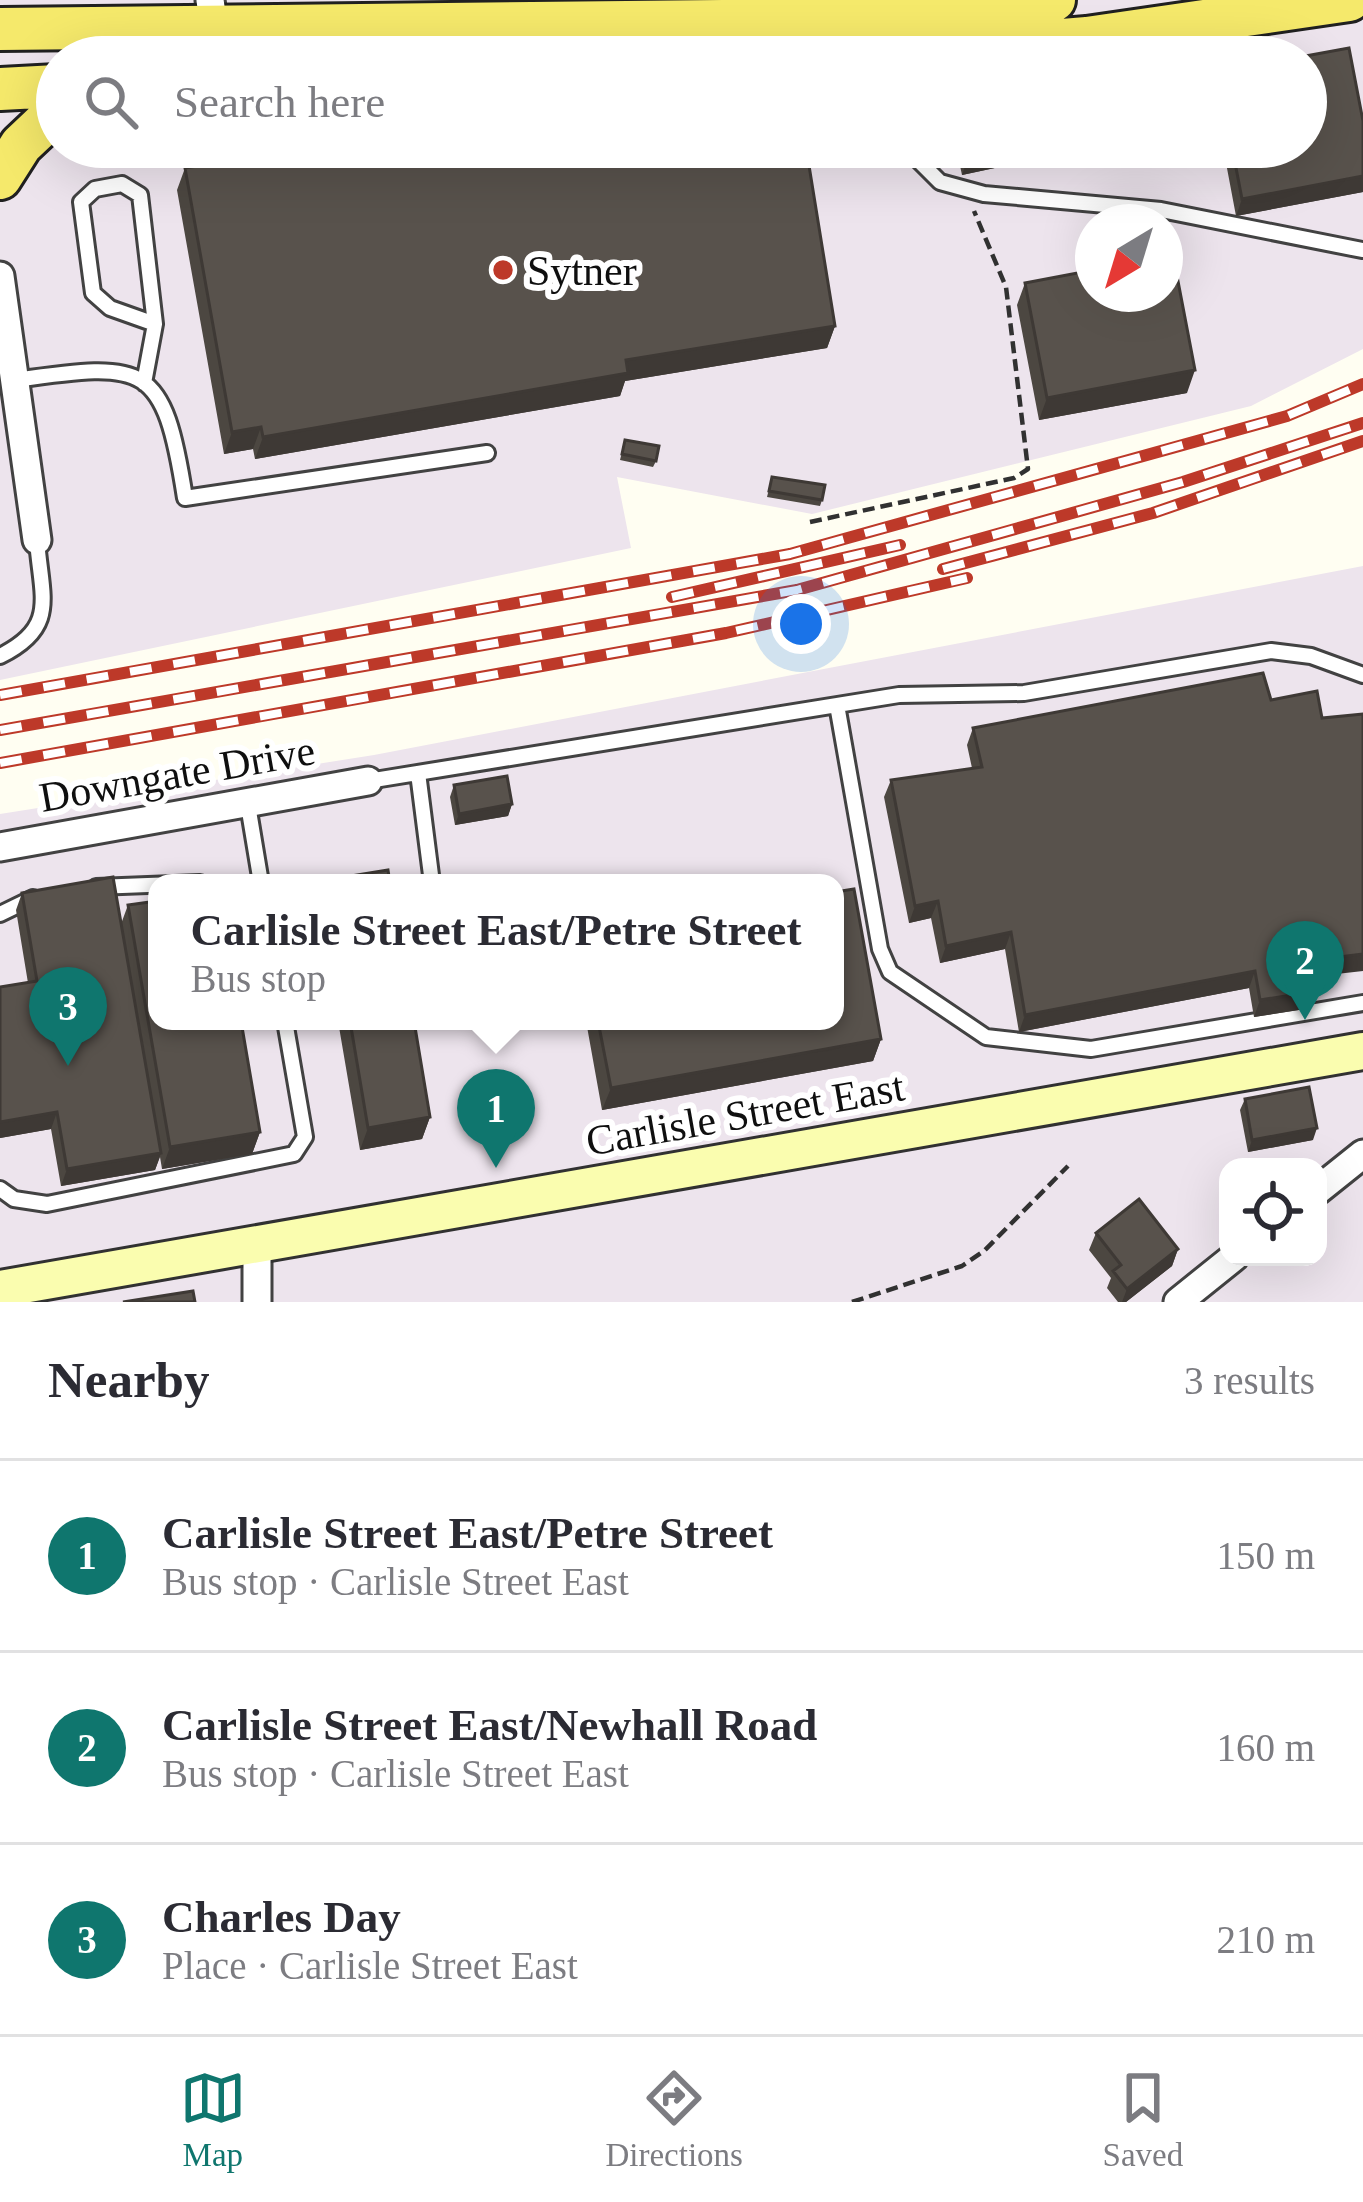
<!DOCTYPE html>
<meta charset="utf-8">
<style>
:root{--surface:#fff;--page:#f7f7f7;--text:#2b2b33;--muted:#7c7c81;--line:#e1e1e2;--accent:#0f766e}
body{margin:0;font-family:Georgia,serif;background:var(--page);color:var(--text)}
.controls{position:absolute;right:36px;bottom:36px;display:grid;overflow:hidden;border-radius:24px;box-shadow:0 12px 48px #0002}
.controls button{width:108px;height:108px;display:grid;place-items:center;padding:0;border:0;border-bottom:3px solid var(--line);background:var(--surface);color:var(--text);font:60px sans-serif}
.compass{position:absolute;left:1075px;top:204px;width:108px;height:108px;border-radius:50%;background:var(--surface);box-shadow:0 12px 48px #0002;rotate:218deg}
.you{position:absolute;left:801px;top:624px;width:42px;height:42px;margin:-30px;border:9px solid #fff;border-radius:50%;background:#1a73e8;box-shadow:0 0 0 18px #1a73e833}
.badge{display:grid;place-items:center;width:78px;height:78px;border-radius:50%;background:var(--accent);color:#fff;font-size:39px;font-weight:700}
.pin{position:absolute;translate:-50% -99px;filter:drop-shadow(0 3px 6px #0008)}
.pin::after{content:'';position:absolute;top:63px;width:42px;height:36px;background:inherit;clip-path:polygon(0 0,100% 0,50% 100%)}
.popup{position:absolute;left:148px;top:874px;width:696px;height:156px;box-sizing:border-box;display:grid;place-content:center;border-radius:24px;background:var(--surface);filter:drop-shadow(0 3px 9px #0005);font-size:39px;white-space:nowrap;color:var(--muted)}
.popup b{font-size:45px;color:var(--text)}
.popup::after{content:'';position:absolute;left:50%;top:100%;margin-left:-24px;border:24px solid transparent;border-top-color:var(--surface)}
.list{margin:0;padding:0;list-style:none}
h2{display:flex;justify-content:space-between;align-items:center;height:156px;margin:0;padding:0 48px;font-size:51px}
h2 small{font-size:39px;font-weight:400;color:var(--muted)}
.list li{display:grid;grid-template-columns:78px 1fr auto;gap:36px;align-items:center;box-sizing:border-box;height:192px;padding:0 48px;border-top:3px solid var(--line)}
.list b{display:block;font-size:45px;white-space:nowrap}
.list p{margin:0;font-size:39px;white-space:nowrap;color:var(--muted)}
.list em{font-size:39px;font-style:normal;color:var(--muted)}
.icon{flex:none;width:66px;height:66px;fill:none;stroke:currentColor;stroke-width:2;stroke-linecap:round;stroke-linejoin:round}
.map{position:relative;flex:none;width:1363px;height:1302px;overflow:hidden}
.search{position:absolute;background:var(--surface);box-shadow:0 12px 48px #0002;left:36px;right:36px;top:36px;height:132px;display:flex;align-items:center;gap:30px;box-sizing:border-box;padding:0 42px;border-radius:66px;color:var(--muted);font-size:45px}
.sheet{height:732px;background:var(--surface)}
nav{display:flex;justify-content:space-around;align-items:center;box-sizing:border-box;height:168px;border-top:3px solid var(--line);background:var(--surface);font-size:33px;color:var(--muted)}
nav a{display:grid;justify-items:center;gap:6px}
nav .on{color:var(--accent)}
.map>svg:first-child{display:block}
</style>
<div class="map">
<svg width="1363" height="1302" viewBox="0 0 1363 1302">
<rect width="100%" height="100%" fill="#fffef2"/>
<!-- industrial -->
<path fill="#ede4ed" fill-rule="evenodd" d="M0,0H1363V349L1251,406L812,514L617,477L631,548L0,680ZM57,57H1306V147H57ZM1093,222H1165V294H1093Z
M1363,566V1302H0V814L374,755ZM157,883H835V1021H157ZM1228,1167H1318V1257H1228Z"/>
<g fill="none" stroke-linecap="round" stroke-linejoin="round">
<defs>
<path id="service" d="M905,147L940,182L984,194L1161,210L1362,250
M16,380C146,361 164,362 185,498L487,453
M144,383L155,324L140,195L122,184L95,189L81,202L93,293L110,308L155,324
M0,656C59,627 41,597 37,540
M837,705L880,949L890,972L986,1037L1091,1049L1363,1003
M418,773L432,883
M368,781L899,695L1024,693L1271,651L1311,656L1363,675
M248,805L261,883
M96,887L200,883
M0,914L33,898
M0,1189L14,1199L47,1204L294,1154L305,1137L285,1021"/>
<path id="minor" d="M210,0L218,57
M0,276L37,540
M0,847L368,781
M1318,1190L1363,1154
M257,1302V1246
M1178,1302L1234,1257"/>
<path id="secondary" d="M0,1289L1363,1051"/>
<path id="primary" d="M0,29L812,20L1054,0
M857,57L1087,38L1349,0
M0,89L57,86
M0,178L21,145L57,111"/>
</defs>
<!-- service casing -->
<use href="#service" stroke="#424242" stroke-width="20"/>
<!-- minor casing -->
<use href="#minor" stroke="#424242" stroke-width="33"/>
<!-- secondary casing -->
<use href="#secondary" stroke="#313131" stroke-width="42"/>
<!-- primary casing -->
<use href="#primary" stroke="#202020" stroke-width="48"/>
<!-- path -->
<path stroke="#313131" stroke-width="4.5" stroke-dasharray="12 6" stroke-linecap="butt" d="M810,522L1014,478L1028,469L1006,287L974,211
M852,1302L962,1266L984,1251L1068,1166"/>
<!-- service -->
<use href="#service" stroke="#fff" stroke-width="14"/>
<!-- minor -->
<use href="#minor" stroke="#fff" stroke-width="27"/>
<!-- secondary -->
<use href="#secondary" stroke="#fafdaf" stroke-width="36"/>
<!-- primary -->
<use href="#primary" stroke="#f5e96b" stroke-width="42"/>
<defs>
<path id="rail" d="M943,569L1153,513L1363,441
M672,597L900,545
M0,695L790,554L1287,416L1363,384
M0,730L797,590L1183,482L1363,423
M0,763L726,633L967,578"/>
</defs>
<!-- rail casing -->
<use href="#rail" stroke="#bd3929" stroke-width="12"/>
<!-- rail -->
<use href="#rail" stroke="#fff" stroke-width="8" stroke-dasharray="22" stroke-linecap="butt"/>
</g>
<!-- wall -->
<path fill="#4c4741" d="M1363,121V192L1236,216L1223,147H1306Z
M956,147H1046L1042,158L962,175Z
M185,168L835,326L827,348L625,381L620,396L255,459L253,449L224,454L177,190Z
M1025,283L1187,393L1039,420L1017,305Z
M625,440L656,461L653,467L620,460Z
M772,477L822,500L820,506L767,497Z
M973,728L1309,977L1311,992L1305,1009L1254,1017L1249,988L1019,1032L1005,949L940,963L931,918L909,923L884,797L891,780L972,768L967,745Z
M454,785L512,804L508,816L455,825L450,797Z
M22,893L121,924L128,905L260,1132L252,1154L162,1169L160,1157L155,1170L61,1186L51,1129L0,1138V987L28,983L16,910Z
M338,1021H414L430,1117L422,1139L360,1150Z
M586,1021H835L881,1039L873,1061L602,1110Z
M1245,1099L1313,1140L1248,1152L1240,1110Z
M1096,1233L1178,1249L1172,1266L1126,1302H1118L1107,1288L1111,1278L1089,1250Z"/>
<!-- shaded-wall -->
<path fill="#3e3935" d="M1019,147H1046L1042,158L962,175L968,158Z
M1363,176V192L1236,216L1242,199Z
M835,326L827,348L625,381L620,396L255,459L263,437L626,360Z
M1195,370L1187,393L1039,420L1047,398Z
M261,427L253,449L224,454L232,432Z
M512,804L508,816L455,825L459,814Z
M938,901L931,918L909,923L915,906Z
M1011,932L1005,949L940,963L946,946Z
M1363,954V971L1301,978L1307,961Z
M1255,971L1249,988L1019,1032L1025,1015Z
M1311,992L1305,1009L1254,1017L1260,1000Z
M881,1039L873,1061L602,1110L611,1088Z
M57,1112L51,1129L0,1138V1122Z
M430,1117L422,1139L360,1150L368,1128Z
M1317,1128L1313,1140L1248,1152L1252,1140Z
M260,1132L252,1154L162,1169L170,1147Z
M161,1153L155,1170L61,1186L67,1169Z
M1178,1249L1172,1266L1126,1302H1122L1127,1289Z"/>
<!-- building -->
<path fill="#58524c" stroke="#3e3935" stroke-width="3" d="M1349,48L1363,121V176L1242,199L1232,147H1306V57H1300Z
M312,147H806L835,326L626,360L628,373L263,437L261,427L232,432L185,168Z
M966,147H1019L968,158Z
M1173,255L1195,370L1047,398L1025,283L1093,270V294H1165V257Z
M625,440L659,446L656,461L622,454Z
M772,477L825,485L822,500L769,491Z
M1263,673L1271,700L1317,691L1322,718L1363,714V954L1307,961L1311,992L1260,1000L1255,971L1025,1015L1011,932L946,946L938,901L915,906L891,780L982,767L973,728Z
M507,776L512,804L459,814L454,785Z
M388,870L390,883H326V880Z
M113,877L161,1153L67,1169L57,1112L0,1122V987L37,981L22,893Z
M854,889L881,1039L611,1088L598,1021H835V892Z
M157,901V1021H241L260,1132L170,1147L128,905Z
M350,1021H414L430,1117L368,1128Z
M1309,1087L1317,1128L1252,1140L1245,1099Z
M1139,1199L1178,1249L1127,1289L1113,1271L1121,1265L1096,1233Z
M193,1291L195,1302H123Z"/>
<!-- markers -->
<circle fill="#bd3929" stroke="#fff" stroke-width="4.5" cx="503" cy="270" r="12"/>
<g text-anchor="middle" stroke-width="12" stroke-linejoin="round" paint-order="stroke">
<!-- poi labels -->
<g font-size="42" fill="#0f0f0f" stroke="#fff" text-anchor="start">
<text x="527" y="285">Sytner</text>
</g>
<!-- street labels -->
<g font-size="42" fill="#0f0f0f" stroke="#fff">
<text transform="translate(177 773) rotate(-10)" y="15">Downgate Drive</text>
<text transform="translate(745 1113) rotate(-10)" y="15">Carlisle Street East</text>
</g>
</g>
</svg>
<div class="controls">
<button><svg class="icon" aria-label="locate" viewBox="0 0 24 24"><circle cx="12" cy="12" r="6"/><path d="M12 2v4M12 18v4M2 12h4M18 12h4"/></svg></button>
</div>
<svg class="compass" viewBox="-18 -18 36 36"><path d="M0-13l5 13h-10z" fill="#e53935"/><path d="M0 13l5-13h-10z" fill="#7c7c81"/></svg>
<div class="you"></div>
<div class="pin badge" style="left:496px;top:1168px">1</div>
<div class="popup"><b>Carlisle Street East/Petre Street</b>Bus stop</div>
<div class="pin badge" style="left:1305px;top:1020px">2</div>
<div class="pin badge" style="left:68px;top:1066px">3</div>
<div class="search"><svg class="icon" aria-label="search" viewBox="0 0 24 24"><circle cx="10" cy="10" r="6"/><path d="M15 15l6 6"/></svg>Search here</div>
</div>
<section class="sheet">
<h2>Nearby<small>3 results</small></h2>
<ul class="list">
<li><span class="badge">1</span><div><b>Carlisle Street East/Petre Street</b><p>Bus stop · Carlisle Street East</p></div><em>150 m</em></li>
<li><span class="badge">2</span><div><b>Carlisle Street East/Newhall Road</b><p>Bus stop · Carlisle Street East</p></div><em>160 m</em></li>
<li><span class="badge">3</span><div><b>Charles Day</b><p>Place · Carlisle Street East</p></div><em>210 m</em></li>
</ul>
</section>
<nav>
<a class="on"><svg class="icon" aria-label="map" viewBox="0 0 24 24"><path d="M3 6l6-2 6 2 6-2v14l-6 2-6-2-6 2zM9 4v14M15 6v14"/></svg>Map</a>
<a><svg class="icon" aria-label="directions" viewBox="0 0 24 24"><path d="M12 3l9 9-9 9-9-9zM9 14v-3h6M13 9l2 2-2 2"/></svg>Directions</a>
<a><svg class="icon" aria-label="saved" viewBox="0 0 24 24"><path d="M7 4h10v16l-5-4-5 4z"/></svg>Saved</a>
</nav>
